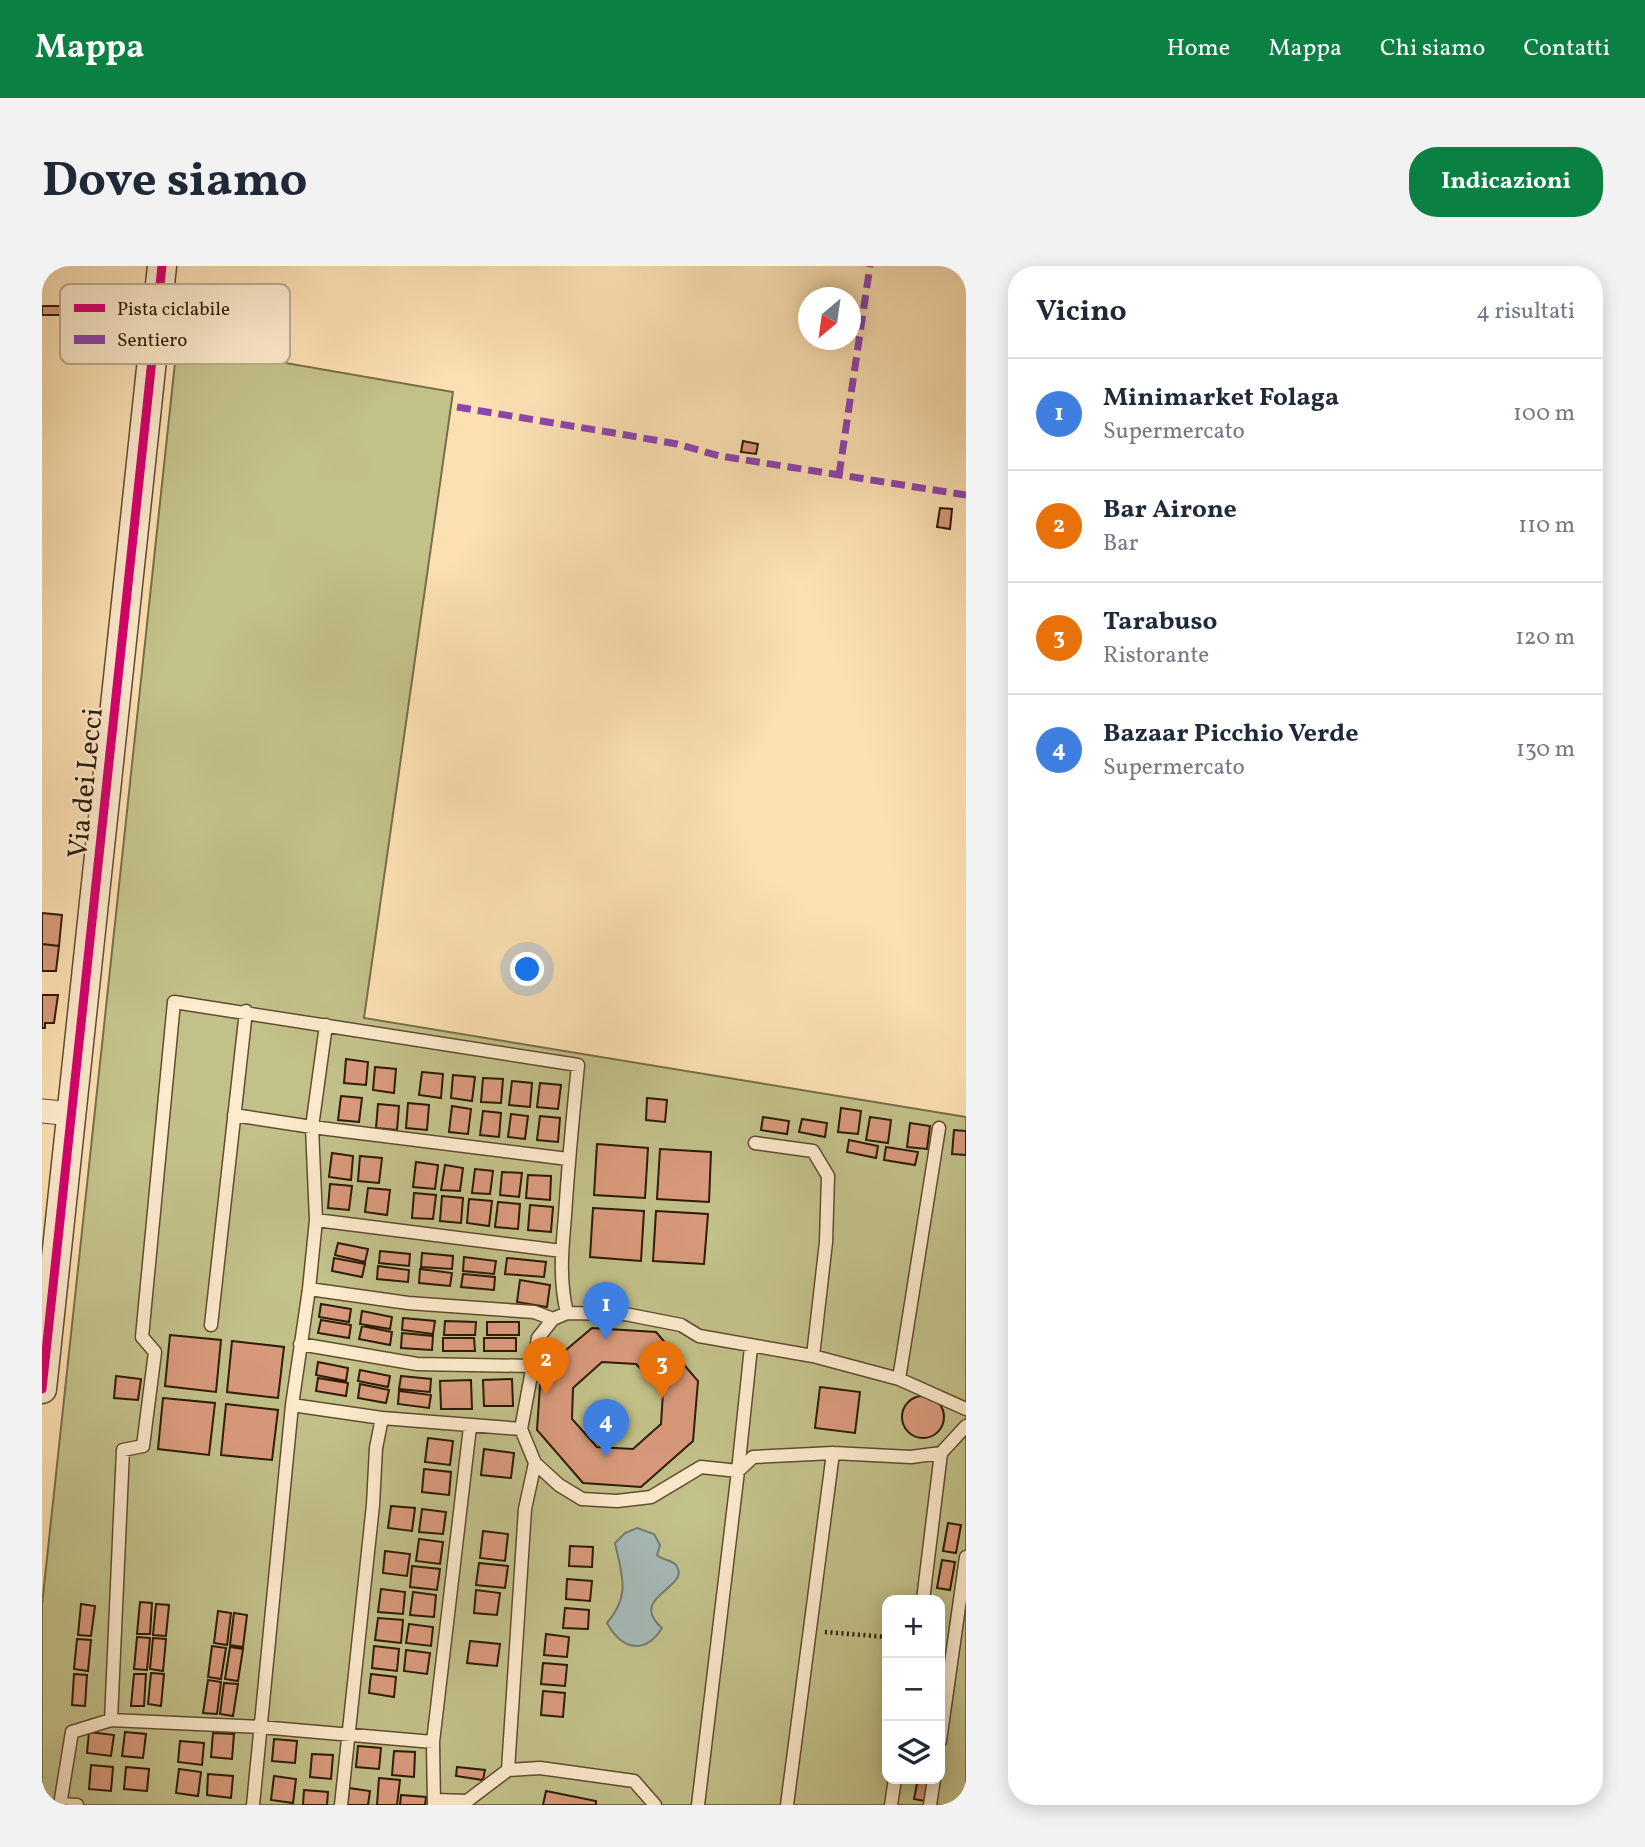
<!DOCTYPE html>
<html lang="it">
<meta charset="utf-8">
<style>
:root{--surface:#fff;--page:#f2f2f3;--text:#1f2937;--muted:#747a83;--line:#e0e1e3;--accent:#0b8043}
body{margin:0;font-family:Vollkorn,serif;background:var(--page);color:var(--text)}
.controls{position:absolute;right:21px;bottom:21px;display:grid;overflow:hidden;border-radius:14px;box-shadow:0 4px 18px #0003}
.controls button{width:63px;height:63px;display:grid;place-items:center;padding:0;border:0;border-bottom:2px solid var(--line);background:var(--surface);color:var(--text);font:35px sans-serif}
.compass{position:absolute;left:756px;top:21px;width:63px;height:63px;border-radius:50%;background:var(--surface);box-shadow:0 4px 18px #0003;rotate:209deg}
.you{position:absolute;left:486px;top:704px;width:24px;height:24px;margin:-18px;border:5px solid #fff;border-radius:50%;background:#1a73e8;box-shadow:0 0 0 10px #1a73e833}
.badge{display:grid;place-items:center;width:46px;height:46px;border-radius:50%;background:var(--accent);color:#fff;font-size:23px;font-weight:700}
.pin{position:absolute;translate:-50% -58px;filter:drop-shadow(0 2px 4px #0008)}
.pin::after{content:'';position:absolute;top:37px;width:24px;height:21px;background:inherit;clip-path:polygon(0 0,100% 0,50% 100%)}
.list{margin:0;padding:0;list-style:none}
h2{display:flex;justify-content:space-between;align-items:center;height:91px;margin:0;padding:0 28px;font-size:30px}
h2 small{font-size:23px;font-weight:400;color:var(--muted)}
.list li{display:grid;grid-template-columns:46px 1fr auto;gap:21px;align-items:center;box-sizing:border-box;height:112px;padding:0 28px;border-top:2px solid var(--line)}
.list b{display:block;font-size:26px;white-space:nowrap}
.list p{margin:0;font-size:23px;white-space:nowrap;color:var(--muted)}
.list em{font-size:23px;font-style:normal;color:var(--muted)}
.icon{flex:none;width:38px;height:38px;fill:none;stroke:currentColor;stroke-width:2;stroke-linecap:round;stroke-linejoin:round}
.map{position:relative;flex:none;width:924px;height:1539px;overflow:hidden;border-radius:28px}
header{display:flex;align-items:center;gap:42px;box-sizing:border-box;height:98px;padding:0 35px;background:var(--accent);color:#fff}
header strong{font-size:33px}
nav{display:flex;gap:38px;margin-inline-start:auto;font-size:24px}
.intro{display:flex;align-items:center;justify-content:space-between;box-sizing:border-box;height:168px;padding:0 42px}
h1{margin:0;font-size:49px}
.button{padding:18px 32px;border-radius:28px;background:var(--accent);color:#fff;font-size:24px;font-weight:700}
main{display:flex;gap:42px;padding:0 42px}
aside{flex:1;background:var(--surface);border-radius:28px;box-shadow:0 4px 18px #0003}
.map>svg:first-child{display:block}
</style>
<header>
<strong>Mappa</strong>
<nav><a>Home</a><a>Mappa</a><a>Chi siamo</a><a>Contatti</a></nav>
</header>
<div class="intro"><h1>Dove siamo</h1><a class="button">Indicazioni</a></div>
<main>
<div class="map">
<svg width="924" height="1539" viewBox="0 0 924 1539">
<rect width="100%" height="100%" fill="#fce0b3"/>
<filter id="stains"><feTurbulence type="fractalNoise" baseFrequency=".00286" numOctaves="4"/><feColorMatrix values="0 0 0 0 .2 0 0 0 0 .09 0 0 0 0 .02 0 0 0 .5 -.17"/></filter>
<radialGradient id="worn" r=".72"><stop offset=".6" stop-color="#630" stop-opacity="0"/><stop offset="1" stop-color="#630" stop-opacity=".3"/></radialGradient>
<!-- green -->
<path fill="#c3c18a" stroke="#786e46" stroke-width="2" fill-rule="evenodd" d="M135,78L411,126L322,752L924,851V1539H0V1339ZM845,1334H898V1513H845Z"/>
<!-- water -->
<path fill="#a6bab9" stroke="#757a70" stroke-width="2" d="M595,1262L612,1268L618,1279L615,1289C621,1295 629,1293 634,1299C651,1322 584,1330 620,1362C603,1389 580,1384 565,1357C589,1329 580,1310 573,1277L583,1267Z"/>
<!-- building -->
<path fill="#d99a7c" stroke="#2c1a03" stroke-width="2" fill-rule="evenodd" d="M0,40H23V49H0Z
M701,175L716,178L714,188L699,186Z
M898,242L910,243L908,263L895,261Z
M0,647L20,649L17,680L0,678Z
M0,678L17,680L14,705H0Z
M0,729H16L12,757H3V762H0Z
M304,793L326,796L324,819L302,817Z
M333,801L354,803L352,827L331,824Z
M380,806L401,808L399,832L377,829Z
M411,809L433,811L430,835L409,832Z
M441,812L461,813L459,837L439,836Z
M470,815L490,817L488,841L467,839Z
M498,817L519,819L516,843L495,841Z
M299,830L320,832L317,856L296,854Z
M605,832L625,834L623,856L604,854Z
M366,837L387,839L385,864L364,862Z
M336,838L357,840L355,864L334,862Z
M410,840L429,843L426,868L407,866Z
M799,842L819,845L816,868L796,866Z
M441,845L459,847L457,871L438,869Z
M469,848L486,850L483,873L466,871Z
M498,850L518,852L516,876L495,874Z
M721,851L747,855L745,868L719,864Z
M828,851L849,854L846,877L824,874Z
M760,853L785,857L783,871L757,866Z
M868,857L888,860L885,883L865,881Z
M912,864L924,865V889L910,888Z
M807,874L836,880L834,892L805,886Z
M555,878L606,882L603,932L552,929Z
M844,881L876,886L873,899L842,894Z
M618,883L669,886L667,936L615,933Z
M290,887L311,890L309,914L287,911Z
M318,890L340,892L337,917L316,915Z
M374,896L396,899L393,923L371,921Z
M403,899L421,902L418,925L399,924Z
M433,903L451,905L448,928L430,927Z
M460,906L480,907L477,931L458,929Z
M486,909L509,910L508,934L484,932Z
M288,918L310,920L307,944L286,942Z
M326,922L348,924L345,949L323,946Z
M372,927L394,929L391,953L370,952Z
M400,930L421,932L419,957L398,955Z
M427,933L450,935L447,960L425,957Z
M456,936L478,938L476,963L453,961Z
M488,939L511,941L509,966L486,964Z
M551,942L602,945L599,995L548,991Z
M614,945L666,948L662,998L611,995Z
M296,977L326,983L323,996L293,989Z
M338,985L368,988L367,1000L337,997Z
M380,987L411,990L410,1003L379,1001Z
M422,991L454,995L452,1008L421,1005Z
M292,992L323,998L320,1011L290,1005Z
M465,992L504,996L502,1011L463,1008Z
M336,1000L367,1004L366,1016L335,1013Z
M378,1003L410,1007L408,1020L377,1017Z
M421,1008L453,1011L452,1024L419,1021Z
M478,1014L508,1019L505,1041L475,1036Z
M279,1038L309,1043L307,1056L277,1051Z
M320,1045L350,1051L348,1063L318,1058Z
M361,1052L393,1055L391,1068L360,1064Z
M279,1054L309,1059L307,1072L276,1067Z
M403,1055L434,1056L433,1069H402Z
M445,1056H477V1069H445Z
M320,1060L350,1066L348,1079L317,1073Z
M550,1062L614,1066L656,1115L651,1175L599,1221L541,1217L495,1164L499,1105ZM560,1096L594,1098L621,1126L619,1158L591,1183L555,1181L530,1153L531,1122Z
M360,1067L391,1070L390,1084L359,1082Z
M128,1069L179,1074L174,1126L123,1120Z
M401,1072H432L433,1085H401Z
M442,1072H474V1085H442Z
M190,1075L242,1081L236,1132L185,1126Z
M276,1096L306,1102L304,1115L274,1109Z
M318,1104L348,1110L346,1121L316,1115Z
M74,1110L99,1113L96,1134L72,1132Z
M359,1110L389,1113L388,1126L357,1123Z
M276,1112L306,1117L304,1130L274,1125Z
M470,1113L471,1140H442L441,1114Z
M429,1114L430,1143H399L398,1115Z
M318,1118L347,1124L344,1137L316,1132Z
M778,1121L818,1126L813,1167L773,1162Z
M357,1125L389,1129L387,1142L356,1138Z
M860 1151a21 21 0 1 1 42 0a21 21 0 1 1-42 0Z
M121,1132L173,1137L167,1189L116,1183Z
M184,1138L236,1144L230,1194L179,1189Z
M386,1172L411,1175L408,1199L383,1196Z
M442,1183L472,1187L469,1212L439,1209Z
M382,1203L409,1206L407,1229L380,1226Z
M349,1240L373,1242L370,1265L346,1262Z
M380,1243L404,1246L401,1268L377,1266Z
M906,1257L919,1259L914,1287L901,1285Z
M441,1265L466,1268L463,1295L438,1292Z
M377,1273L401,1276L398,1298L374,1295Z
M528,1280L551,1281L550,1301L527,1300Z
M343,1285L368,1288L365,1310L341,1307Z
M900,1294L913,1296L908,1324L895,1322Z
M437,1297L466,1300L463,1322L434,1319Z
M370,1300L398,1303L395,1324L368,1321Z
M525,1313L550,1315L548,1335L524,1333Z
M339,1323L363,1326L361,1348L336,1346Z
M434,1324L458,1327L455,1349L432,1347Z
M371,1326L394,1329L392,1351L368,1349Z
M98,1336L110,1337L108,1368H95Z
M39,1338L53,1340L49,1370L36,1369Z
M114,1338L127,1339L124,1370L111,1369Z
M523,1342L547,1344L546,1363L521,1362Z
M176,1345L189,1347L185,1379L172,1377Z
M192,1347L205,1349L201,1381L188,1379Z
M336,1352L361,1354L359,1377L333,1374Z
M367,1358L391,1361L389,1380L364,1377Z
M504,1368L527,1371L525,1391L502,1389Z
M95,1371L108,1372L105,1404L92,1403Z
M111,1372L124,1373L121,1405L108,1403Z
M35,1373L49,1374L46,1405L32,1403Z
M428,1375L458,1378L455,1400L425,1397Z
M170,1380L184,1382L179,1413L166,1411Z
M332,1380L357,1383L355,1405L330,1402Z
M188,1381L201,1383L196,1415L183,1413Z
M364,1384L388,1387L385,1408L362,1405Z
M501,1397L525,1399L523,1420L499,1418Z
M109,1407L122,1408L119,1440L106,1438Z
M32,1408L45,1409L43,1440L30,1439Z
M92,1408H104L102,1440H89Z
M329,1408L354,1411L352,1431L327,1427Z
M166,1414L179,1416L175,1448L161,1447Z
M182,1417L196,1418L191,1450L178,1448Z
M501,1425L523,1427L521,1451L499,1449Z
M47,1466L72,1469L69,1490L45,1487Z
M83,1466L104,1468L101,1492L80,1490Z
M171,1467L192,1468L190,1493L169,1491Z
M232,1473L255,1475L253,1497L230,1495Z
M138,1475L162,1477L160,1499L136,1496Z
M316,1480L339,1482L337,1503L314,1501Z
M352,1485L373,1486L372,1511L350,1509Z
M270,1488L291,1489L289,1513L268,1511Z
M49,1499L71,1501L69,1525L47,1523Z
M84,1501L107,1503L105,1525L82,1523Z
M415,1501L443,1504L441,1514L414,1510Z
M137,1503L159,1506L156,1530L134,1527Z
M166,1508L191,1510L189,1532L165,1529Z
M232,1510L254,1513L251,1537L229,1534Z
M337,1512L358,1514L355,1539H335Z
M876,1513H887L883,1535L872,1533Z
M307,1522L328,1525L326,1539H305Z
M262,1524L286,1526L285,1539H261Z
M504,1525L554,1535V1539H501Z
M359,1529L384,1531L383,1539H358Z"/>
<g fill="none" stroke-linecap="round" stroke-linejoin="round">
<defs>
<path id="service" d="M284,759L270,861L274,954L267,1023L250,1139L340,1152L479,1163
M192,849L270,861L526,893
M713,877L771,885L786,910L784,976L771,1090
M274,954L520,985
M267,1023L366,1037L492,1046L511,1053
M169,1059L204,745
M258,1078L375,1098L489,1100
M857,1113L897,862
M924,1143L857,1113L771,1090L657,1070L639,1059L583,1048L525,1047L511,1053L496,1072L479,1163L493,1197L517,1219L540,1233L575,1235L609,1231L659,1201L696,1205L711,1191L791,1187L869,1191L899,1187L924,1160
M881,1334L899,1187
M69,1454L81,1184L101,1180L113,1086L100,1071L132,736L536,799C531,849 526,899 523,950C520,983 517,1014 525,1047
M898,1475L924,1291
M466,1504L498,1502L592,1515L613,1539
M392,1534L425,1535L466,1504L483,1243L493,1197
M19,1538L35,1539
M18,1539L30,1466L69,1454L218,1461L391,1476
M211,1539L250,1139
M299,1539L331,1239L334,1182L340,1152
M392,1539L391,1476L428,1161
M656,1539L696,1205L709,1081
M745,1539L791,1187
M849,1539L853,1513
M888,1539L892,1513"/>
<path id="minor" d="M0,845L30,848"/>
<path id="tertiary" d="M0,1123L120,0"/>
</defs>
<!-- service casing -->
<use href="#service" stroke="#604c2f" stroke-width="15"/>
<!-- minor casing -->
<use href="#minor" stroke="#604c2f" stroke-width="25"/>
<!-- tertiary casing -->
<use href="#tertiary" stroke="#604c2f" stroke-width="31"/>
<!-- path -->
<path stroke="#2c1a03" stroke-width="4.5" stroke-dasharray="2 3.5" stroke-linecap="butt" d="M783,1366L845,1371"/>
<!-- service -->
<use href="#service" stroke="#fdebce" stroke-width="12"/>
<!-- minor -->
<use href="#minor" stroke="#fdebce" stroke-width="23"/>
<!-- tertiary -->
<use href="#tertiary" stroke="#fdebce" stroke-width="28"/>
<!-- quiet -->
<path stroke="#8e44ad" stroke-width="7" stroke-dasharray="14 7" stroke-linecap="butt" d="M415,141L584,169L635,178L678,190L924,229
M797,209L828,0"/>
<defs>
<path id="cycleway" d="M0,1123L120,0"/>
</defs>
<!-- cycleway casing -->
<use href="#cycleway" stroke="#fdebce" stroke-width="13"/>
<!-- cycleway -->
<use href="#cycleway" stroke="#d6006c" stroke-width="9"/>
</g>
<g text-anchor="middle" stroke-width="5" stroke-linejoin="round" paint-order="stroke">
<!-- street labels -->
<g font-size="28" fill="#2c1a03" stroke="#fdebce">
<text transform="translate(42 517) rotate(-84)" y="10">Via dei Lecci</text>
</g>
</g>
<!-- legend -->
<rect x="18" y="18" width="230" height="80" rx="10" fill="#fdebce" stroke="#beac91" stroke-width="2"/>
<rect x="32" y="38" width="31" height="8" fill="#d6006c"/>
<rect x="32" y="69" width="31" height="9" fill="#8e44ad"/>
<g font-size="19" fill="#2c1a03">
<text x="75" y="49">Pista ciclabile</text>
<text x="75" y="80">Sentiero</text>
</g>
<rect width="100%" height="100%" filter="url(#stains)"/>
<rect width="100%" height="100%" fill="url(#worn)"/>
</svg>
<div class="controls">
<button>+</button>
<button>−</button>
<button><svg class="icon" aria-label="layers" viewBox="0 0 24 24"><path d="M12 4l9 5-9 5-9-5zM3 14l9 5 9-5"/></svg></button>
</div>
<svg class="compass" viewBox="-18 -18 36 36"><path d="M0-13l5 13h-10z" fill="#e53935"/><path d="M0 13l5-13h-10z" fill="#747a83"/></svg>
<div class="you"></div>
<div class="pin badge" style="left:564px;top:1074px;background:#3f7fe0">1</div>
<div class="pin badge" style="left:504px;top:1129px;background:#e8710a">2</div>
<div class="pin badge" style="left:620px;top:1133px;background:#e8710a">3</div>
<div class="pin badge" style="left:564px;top:1191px;background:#3f7fe0">4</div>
</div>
<aside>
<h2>Vicino<small>4 risultati</small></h2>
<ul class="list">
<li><span class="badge" style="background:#3f7fe0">1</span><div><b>Minimarket Folaga</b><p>Supermercato</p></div><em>100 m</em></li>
<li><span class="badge" style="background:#e8710a">2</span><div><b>Bar Airone</b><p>Bar</p></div><em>110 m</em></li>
<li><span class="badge" style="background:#e8710a">3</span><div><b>Tarabuso</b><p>Ristorante</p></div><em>120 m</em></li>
<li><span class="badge" style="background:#3f7fe0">4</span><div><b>Bazaar Picchio Verde</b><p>Supermercato</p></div><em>130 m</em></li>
</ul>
</aside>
</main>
